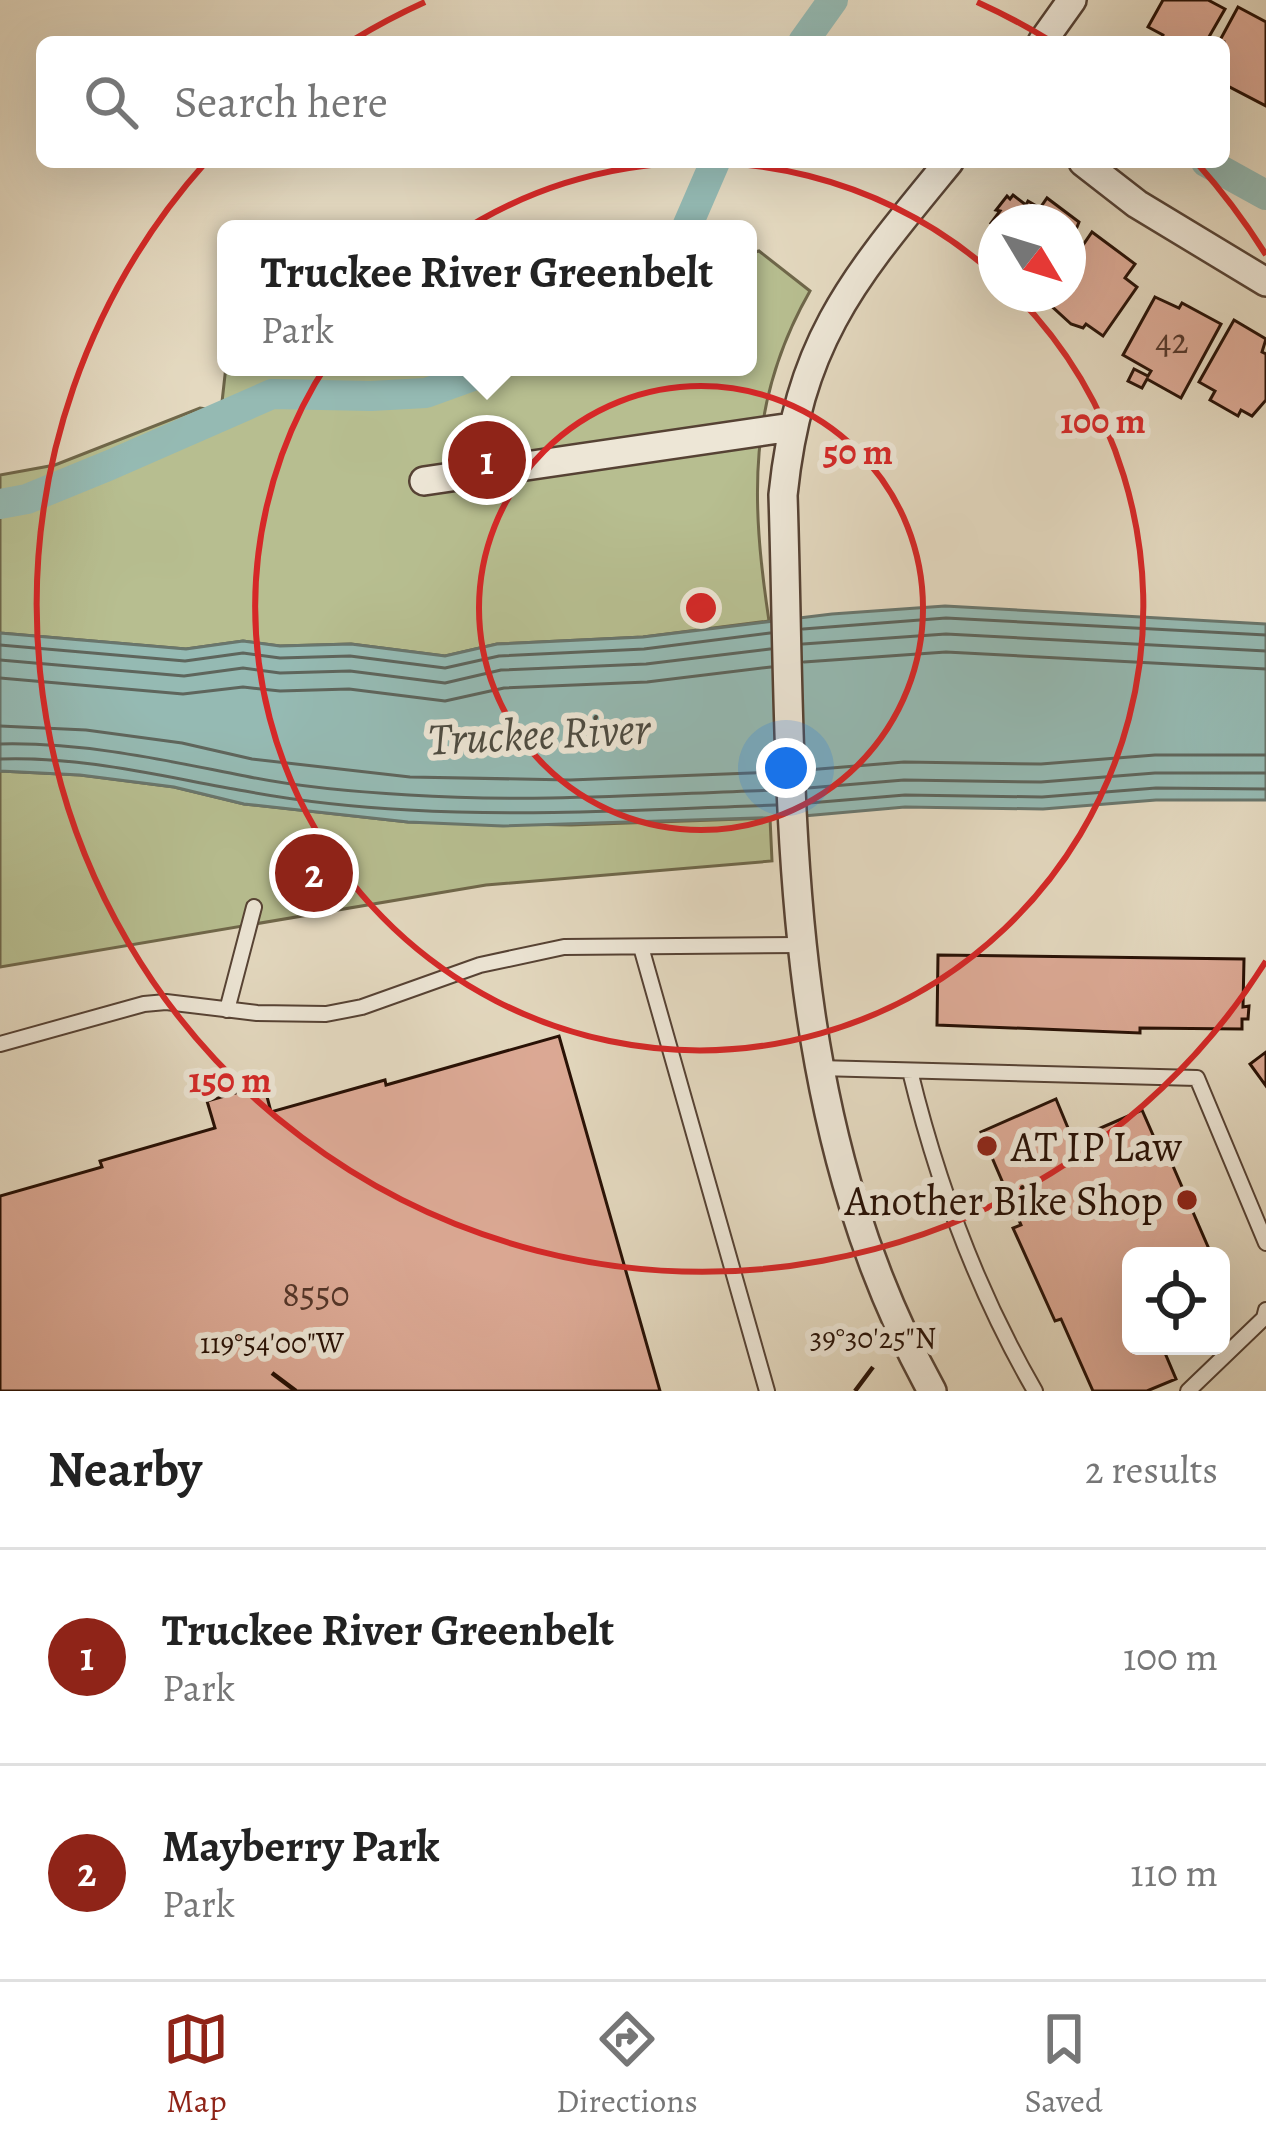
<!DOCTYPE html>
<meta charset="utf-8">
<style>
:root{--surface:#fff;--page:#f2f2f2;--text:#222;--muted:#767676;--line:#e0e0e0;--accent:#8f2418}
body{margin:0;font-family:Alegreya,serif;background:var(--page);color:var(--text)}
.controls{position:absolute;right:36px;bottom:36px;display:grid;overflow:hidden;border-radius:18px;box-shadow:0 12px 48px #0002}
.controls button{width:108px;height:108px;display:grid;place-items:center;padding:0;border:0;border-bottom:3px solid var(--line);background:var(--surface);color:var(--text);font:60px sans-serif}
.compass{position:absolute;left:978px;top:204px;width:108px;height:108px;border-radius:50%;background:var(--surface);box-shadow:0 12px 48px #0002;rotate:128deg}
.you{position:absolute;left:786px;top:768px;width:42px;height:42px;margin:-30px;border:9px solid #fff;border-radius:50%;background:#1a73e8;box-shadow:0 0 0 18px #1a73e833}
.badge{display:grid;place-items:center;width:78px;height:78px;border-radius:50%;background:var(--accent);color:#fff;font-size:39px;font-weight:700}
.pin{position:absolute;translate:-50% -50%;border:6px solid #fff;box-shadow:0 3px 12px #0006}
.popup{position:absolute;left:217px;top:220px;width:540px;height:156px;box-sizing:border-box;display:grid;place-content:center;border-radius:18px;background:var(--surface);filter:drop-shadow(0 3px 9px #0005);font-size:39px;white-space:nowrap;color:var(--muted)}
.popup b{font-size:45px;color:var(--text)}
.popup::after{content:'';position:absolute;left:50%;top:100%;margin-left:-24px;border:24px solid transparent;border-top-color:var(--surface)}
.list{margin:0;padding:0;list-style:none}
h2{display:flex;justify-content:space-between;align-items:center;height:156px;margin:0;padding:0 48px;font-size:51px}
h2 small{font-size:39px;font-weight:400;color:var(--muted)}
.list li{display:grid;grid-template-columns:78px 1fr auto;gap:36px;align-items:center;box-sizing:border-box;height:216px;padding:0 48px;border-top:3px solid var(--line)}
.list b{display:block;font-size:45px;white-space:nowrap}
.list p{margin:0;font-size:39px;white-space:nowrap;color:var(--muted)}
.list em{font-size:39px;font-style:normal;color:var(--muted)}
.icon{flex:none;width:66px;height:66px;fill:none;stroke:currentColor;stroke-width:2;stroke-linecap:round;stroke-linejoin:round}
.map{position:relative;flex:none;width:1266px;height:1391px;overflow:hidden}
.search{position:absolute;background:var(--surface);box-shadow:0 12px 48px #0002;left:36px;right:36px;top:36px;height:132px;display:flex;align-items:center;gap:30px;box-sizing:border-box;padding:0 42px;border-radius:18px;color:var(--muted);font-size:45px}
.sheet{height:588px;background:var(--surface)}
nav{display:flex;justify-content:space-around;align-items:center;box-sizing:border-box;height:168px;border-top:3px solid var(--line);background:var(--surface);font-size:33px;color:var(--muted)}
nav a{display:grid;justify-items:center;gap:6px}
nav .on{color:var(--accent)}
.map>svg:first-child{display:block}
</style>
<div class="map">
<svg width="1266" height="1391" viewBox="0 0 1266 1391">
<rect width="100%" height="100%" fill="#e4d9c0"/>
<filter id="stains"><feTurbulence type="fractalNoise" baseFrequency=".00167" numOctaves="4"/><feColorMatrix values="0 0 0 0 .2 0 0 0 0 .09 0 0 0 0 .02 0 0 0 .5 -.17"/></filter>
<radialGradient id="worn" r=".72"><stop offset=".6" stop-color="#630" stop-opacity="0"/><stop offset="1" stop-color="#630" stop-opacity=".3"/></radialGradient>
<!-- green -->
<path fill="#b7be90" stroke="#6f674a" stroke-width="3" d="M759,251L810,291C747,401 751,501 769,621L643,637L497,644L445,656L351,644L280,646L243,641L186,649L0,633V475L55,465L200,408L221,411L226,366L748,367V254Z
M0,771L80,775L174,787L244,804L408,822L571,825L770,818L772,861L486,885L0,967Z"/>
<!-- water -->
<path fill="#95bab3" stroke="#69766d" stroke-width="3" d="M945,606L1266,624V800H1156L1043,809L905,807L792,817L503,826L408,822L244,804L174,787L80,775L0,771V633L186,649L243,641L280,646L351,644L445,656L497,644L643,637L832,614Z"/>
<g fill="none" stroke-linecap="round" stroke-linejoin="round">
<!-- shore -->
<path stroke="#5e655c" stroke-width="3" d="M803,629L946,618L1266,635
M803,644L946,634L1266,651
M0,645L185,661L243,653L280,658L350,656L445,668L499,656L644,649L770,633
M0,660L184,676L243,668L280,673L350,671L445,683L501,670L646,664L770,649
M804,662L946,652L1266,669
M0,678L183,694L243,687L280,691L349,689L445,701L504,688L647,682L771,667
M0,726L86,730L182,743L252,759L410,777L570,780L774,772
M0,744C83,742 164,760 245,776C297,787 355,792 409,795C531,803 653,794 775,790
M0,759C83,756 164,777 245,791C298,801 355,807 409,810C531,817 653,809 776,805
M807,770L904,762L1041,764L1155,755H1266
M808,788L904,780L1041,782L1155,773H1266
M809,803L905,795L1042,797L1156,788L1266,789"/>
<!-- canal -->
<path stroke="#95bab3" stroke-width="30" d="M803,42L833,0
M1206,162L1266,195
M686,229L715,162
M0,504L27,499L110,465L272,394L371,396L426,393L498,367"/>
</g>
<!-- building -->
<path fill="#ddaa96" stroke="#271005" stroke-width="3" d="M1163,0H1208L1225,9L1206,42H1161L1163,35L1148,27Z
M1238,7L1266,22V106L1224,84V42H1219Z
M1013,195L1026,205L1028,201L1040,208L1047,198L1079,222L1077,227L1068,239V222H996V226L991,223L1000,211L996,210L1007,196L1010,199Z
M996,229V260V254L985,246Z
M1092,232L1135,264L1125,278L1137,287L1103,336L1086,324L1083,328L1071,324L1046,301L1049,294H1068V267Z
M1155,297L1179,308L1182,303L1221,324L1181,398L1147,379L1142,388L1128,381L1134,369L1148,376L1151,371L1123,355Z
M1234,320L1266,339L1262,352L1266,354V400L1252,416L1241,410L1238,416L1210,400L1215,391L1199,382Z
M938,955L1244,959L1243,1007L1249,1006L1248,1019H1242V1029L1140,1028V1033L937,1025Z
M559,1036L660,1391H0V1196L102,1167L100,1161L215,1128L207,1101L264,1085L271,1112L385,1080L386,1085Z
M1266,1052V1086L1250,1064Z
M1056,1099L1073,1140L1142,1110L1164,1160L1169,1157L1212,1256H1131V1346H1162L1176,1379L1147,1391H1093L1061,1319L1055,1321L1013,1228L1021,1225L981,1132Z"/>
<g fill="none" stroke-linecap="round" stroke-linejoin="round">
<defs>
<path id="lane" d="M641,947L767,1391
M227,1010L254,907
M0,1044L144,1004L166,1002L257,1013L326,1014L362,1007L480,965L564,947L800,945
M818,1068L1197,1078L1266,1243
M910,1071C937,1182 977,1291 1035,1391
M1188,1391L1264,1318L1266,1310"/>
<path id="street" d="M1042,42L1072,0
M1083,162L1137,204L1266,282
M424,481L792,427
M932,1391C777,1110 793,804 783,495C799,339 854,278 949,162"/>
</defs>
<!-- lane casing -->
<use href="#lane" stroke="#564234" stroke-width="18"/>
<!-- street casing -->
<use href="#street" stroke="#564234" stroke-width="32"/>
<!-- lane -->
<use href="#lane" stroke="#ede6d6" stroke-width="14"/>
<!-- street -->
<use href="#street" stroke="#ede6d6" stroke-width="27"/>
</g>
<!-- ticks -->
<path fill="none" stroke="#271005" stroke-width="4.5" d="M272,1373L296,1391M855,1391L873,1367"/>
<!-- distance rings -->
<g fill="none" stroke="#d62828" stroke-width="6">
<circle cx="701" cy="608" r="222"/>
<path d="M1015 294A444 444 0 1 1 995 275"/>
<path d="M1266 961A666 666 0 1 1 206 162M353 40A666 666 0 0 1 425 2M977 2A666 666 0 0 1 1049 40M1196 162A666 666 0 0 1 1266 255"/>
</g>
<!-- markers -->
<g fill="#8f2418" stroke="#ede6d6" stroke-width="4.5">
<circle cx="987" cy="1146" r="12"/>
<circle cx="1187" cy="1200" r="12"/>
</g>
<g text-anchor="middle" stroke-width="12" stroke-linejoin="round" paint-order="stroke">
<!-- number labels -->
<g font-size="36" fill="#543629">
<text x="1172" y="353">42</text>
<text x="316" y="1306">8550</text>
</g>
<!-- poi labels -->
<g font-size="42" fill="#271005" stroke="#ede6d6" text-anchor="start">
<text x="1011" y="1161">AT IP Law</text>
<text x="1163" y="1215" text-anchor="end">Another Bike Shop</text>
</g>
<!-- water labels -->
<g font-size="45" font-style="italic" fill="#4e4c42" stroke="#ede6d6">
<text transform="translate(539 733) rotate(-3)" y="16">Truckee River</text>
</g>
</g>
<g font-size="30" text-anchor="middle" fill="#271005" stroke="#ede6d6" stroke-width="12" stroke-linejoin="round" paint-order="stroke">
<text x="873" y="1348">39°30'25"N</text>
<text x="272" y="1353">119°54'00"W</text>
</g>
<circle cx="701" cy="608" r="18" fill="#d62828" stroke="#ede6d6" stroke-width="6"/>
<g font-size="36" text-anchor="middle" font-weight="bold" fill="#d62828" stroke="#ede6d6" stroke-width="12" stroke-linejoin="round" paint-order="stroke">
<text x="1103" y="433">100 m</text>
<text x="858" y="464">50 m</text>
<text x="230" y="1092">150 m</text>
</g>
<rect width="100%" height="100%" filter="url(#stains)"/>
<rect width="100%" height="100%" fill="url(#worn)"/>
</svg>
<div class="controls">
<button><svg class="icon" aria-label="locate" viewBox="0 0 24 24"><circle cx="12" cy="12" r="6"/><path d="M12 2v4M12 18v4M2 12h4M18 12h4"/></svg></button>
</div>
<svg class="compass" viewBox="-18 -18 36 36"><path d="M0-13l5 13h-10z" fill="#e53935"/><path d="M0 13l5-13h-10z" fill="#767676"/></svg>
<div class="you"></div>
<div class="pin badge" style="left:487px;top:460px">1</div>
<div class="popup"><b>Truckee River Greenbelt</b>Park</div>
<div class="pin badge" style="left:314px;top:873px">2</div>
<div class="search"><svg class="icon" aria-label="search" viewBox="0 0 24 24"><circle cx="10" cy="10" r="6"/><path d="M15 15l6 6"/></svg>Search here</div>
</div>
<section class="sheet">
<h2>Nearby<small>2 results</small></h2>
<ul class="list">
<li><span class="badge">1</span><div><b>Truckee River Greenbelt</b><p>Park</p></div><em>100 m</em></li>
<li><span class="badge">2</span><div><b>Mayberry Park</b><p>Park</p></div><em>110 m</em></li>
</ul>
</section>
<nav>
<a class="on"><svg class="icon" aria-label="map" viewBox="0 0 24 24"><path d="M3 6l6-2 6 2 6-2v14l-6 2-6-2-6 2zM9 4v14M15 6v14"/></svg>Map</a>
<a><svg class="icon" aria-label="directions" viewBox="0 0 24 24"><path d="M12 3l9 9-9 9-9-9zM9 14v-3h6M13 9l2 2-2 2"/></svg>Directions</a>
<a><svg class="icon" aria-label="saved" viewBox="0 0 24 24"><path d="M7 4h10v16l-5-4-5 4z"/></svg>Saved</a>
</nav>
